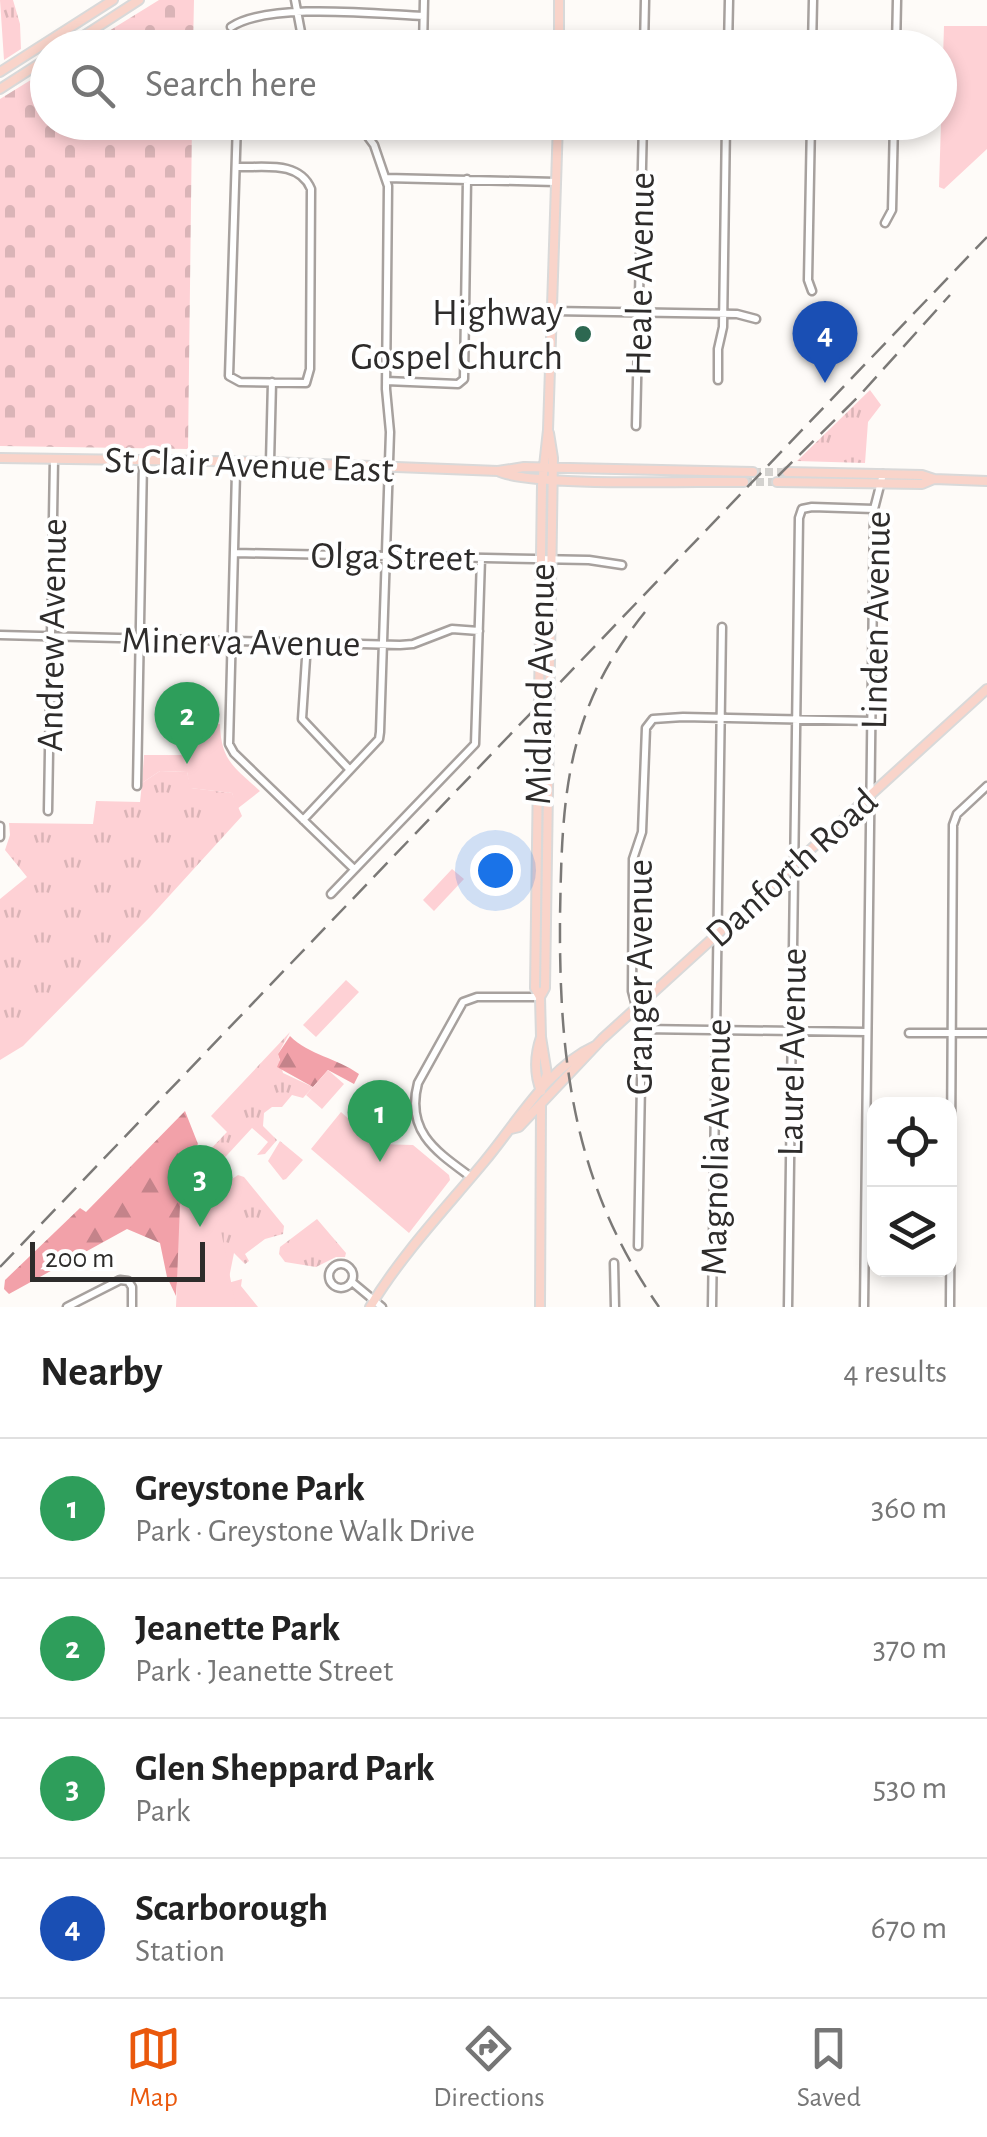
<!DOCTYPE html>
<meta charset="utf-8">
<style>
:root{--surface:#fff;--page:#f6f6f6;--text:#222;--muted:#767676;--line:#e0e0e0;--accent:#ea580c}
body{margin:0;font-family:"Alegreya Sans",sans-serif;background:var(--page);color:var(--text)}
.controls{position:absolute;right:30px;bottom:30px;display:grid;overflow:hidden;border-radius:20px;box-shadow:0 5px 15px #0003}
.controls button{width:90px;height:90px;display:grid;place-items:center;padding:0;border:0;border-bottom:2px solid var(--line);background:var(--surface);color:var(--text);font:50px sans-serif}
.scale{position:absolute;left:30px;bottom:25px;width:175px;box-sizing:border-box;padding-left:10px;border:5px solid #2e2c2b;border-top:0;font-size:28px;line-height:35px;white-space:nowrap;color:#2e2c2b;-webkit-text-stroke:8px #fff;paint-order:stroke}
.you{position:absolute;left:495px;top:870px;width:35px;height:35px;margin:-25px;border:8px solid #fff;border-radius:50%;background:#1a73e8;box-shadow:0 0 0 15px #1a73e833}
.badge{display:grid;place-items:center;width:65px;height:65px;border-radius:50%;background:var(--accent);color:#fff;font-size:32px;font-weight:700}
.pin{position:absolute;translate:-50% -82px;filter:drop-shadow(0 2px 5px #0008)}
.pin::after{content:'';position:absolute;top:52px;width:35px;height:30px;background:inherit;clip-path:polygon(0 0,100% 0,50% 100%)}
.list{margin:0;padding:0;list-style:none}
h2{display:flex;justify-content:space-between;align-items:center;height:130px;margin:0;padding:0 40px;font-size:42px}
h2 small{font-size:32px;font-weight:400;color:var(--muted)}
.list li{display:grid;grid-template-columns:65px 1fr auto;gap:30px;align-items:center;box-sizing:border-box;height:140px;padding:0 40px;border-top:2px solid var(--line)}
.list b{display:block;font-size:38px;white-space:nowrap}
.list p{margin:0;font-size:32px;white-space:nowrap;color:var(--muted)}
.list em{font-size:32px;font-style:normal;color:var(--muted)}
.icon{flex:none;width:55px;height:55px;fill:none;stroke:currentColor;stroke-width:2;stroke-linecap:round;stroke-linejoin:round}
.map{position:relative;flex:none;width:987px;height:1307px;overflow:hidden}
.search{position:absolute;background:var(--surface);box-shadow:0 5px 15px #0003;left:30px;right:30px;top:30px;height:110px;display:flex;align-items:center;gap:25px;box-sizing:border-box;padding:0 35px;border-radius:55px;color:var(--muted);font-size:38px}
.sheet{height:690px;background:var(--surface)}
nav{display:flex;justify-content:space-around;align-items:center;box-sizing:border-box;height:140px;border-top:2px solid var(--line);background:var(--surface);font-size:28px;color:var(--muted)}
nav a{display:grid;justify-items:center;gap:5px}
nav .on{color:var(--accent)}
.map>svg:first-child{display:block}
</style>
<div class="map">
<svg width="987" height="1307" viewBox="0 0 987 1307">
<defs>
<pattern id="grass-tufts" width="24" height="20" patternUnits="userSpaceOnUse" patternTransform="scale(2.5)"><rect width="24" height="20" fill="#fed1d5"/><path d="M3 7l-1-3M5 7V3M7 7l1-3M15 17l-1-3M17 17v-4M19 17l1-3" fill="none" stroke="#dab4b7"/></pattern>
<pattern id="forest-firs" width="22" height="20" patternUnits="userSpaceOnUse" patternTransform="scale(2.5)"><rect width="22" height="20" fill="#f2a1a9"/><path d="M5 1l3.5 6h-7zM16 11l3.5 6h-7z" fill="#c4838a"/></pattern>
<pattern id="cemetery-stones" width="16" height="16" patternUnits="userSpaceOnUse" patternTransform="scale(2.5)"><rect width="16" height="16" fill="#fed1d5"/><path d="M2 7V4a2 2 0 0 1 4 0v3zM10 15v-3a2 2 0 0 1 4 0v3z" fill="#dab4b7"/></pattern>
</defs>
<rect width="100%" height="100%" fill="#fefbf8"/>
<!-- grass -->
<path fill="url(#grass-tufts)" d="M0,0H13L20,24L21,49L4,60Z
M870,390L881,405L868,422L865,463L797,461Z
M160,771L187,772L191,788L232,793L242,816L150,917L23,1046L0,1060V899L27,877L5,850L10,835L9,823L93,824L96,801L140,802L142,783Z
M290,1032L278,1054L283,1073L313,1087L303,1098L292,1095L282,1107H272L264,1113L263,1126L277,1140L265,1154L257,1155L268,1142L252,1128L217,1166L232,1179L238,1175L244,1177L284,1226L283,1234L265,1239L245,1254L249,1261L245,1264L234,1253L228,1283L242,1279L241,1286L258,1307H176L209,1175L204,1156L227,1132L211,1116Z
M280,1141L303,1160L286,1179L283,1180L268,1161Z
M317,1219L346,1253L345,1257H336L316,1267L285,1262L279,1254L280,1247Z"/>
<!-- forest -->
<path fill="url(#forest-firs)" d="M290,1036C309,1055 337,1058 359,1074L354,1084L328,1070L313,1087L277,1067L280,1060L278,1054Z
M185,1111L198,1144L195,1148L204,1156L210,1175C192,1215 178,1252 176,1296L167,1277L160,1243L127,1229L9,1294L4,1289L5,1280L80,1208L86,1212Z"/>
<!-- cemetery -->
<path fill="url(#cemetery-stones)" d="M159,0H194L193,47H83Z
M47,70L48,122L192,123L188,449L0,446V99Z"/>
<!-- park -->
<path fill="#fed1d5" d="M944,26H987V149L944,189L939,187Z
M185,720L220,724C221,761 234,767 260,791L237,809L232,793L190,788L187,772L160,771L142,783L144,755H182Z
M452,869L464,879L434,911L423,900Z
M346,980L359,992L316,1037L303,1025Z
M328,1070L344,1084L322,1109L306,1095Z
M341,1112L377,1144L413,1145L449,1175L450,1180L409,1233L311,1149Z
M210,1175L236,1307H176L180,1204Z"/>
<g fill="none" stroke-linecap="round" stroke-linejoin="round">
<!-- major-tunnel -->
<path stroke="#d4d2cf" stroke-width="8" stroke-dasharray="8 4" stroke-linecap="butt" d="M753,472H787
M744,482H777"/>
<defs>
<path id="minor" d="M295,0L304,48
M231,27C268,2 377,14 423,16
M423,48L424,0
M644,48L645,0
M728,48L729,0
M812,48L813,0
M896,48L897,0
M811,122L808,280L812,291
M558,127L894,133
M237,167C263,168 299,160 311,189L310,369L306,383L240,382L229,376L237,122
M386,178L556,182
M885,223L892,210L894,122
M552,311L737,314L756,319
M718,380V349L723,327L726,122
M386,381L458,384L464,379L467,179
M636,426L643,122
M239,462L236,472L229,744L234,753L354,869
M270,462L272,382
M236,553L589,560L622,565
M0,635L400,645L413,644L452,629L479,631
M307,643L302,719L350,770
M137,786L143,461
M48,811L54,459
M303,820L379,739L380,732L390,432L386,389L388,186L374,145L357,122
M0,826V837
M331,894L475,744L481,558
M642,1029L867,1032
M909,1033H987
M471,1177C437,1152 405,1132 418,1083L463,1002L477,997H540
M638,1246L642,1029L632,991L633,859L642,832L646,728L653,719L683,717L872,721
M614,1263L615,1307
M329 1276a12 12 0 1 1 24 0a12 12 0 1 1-24 0Z
M352,1282L382,1307
M67,1307L120,1280L128,1281L132,1287V1307
M712,1307L722,627
M788,1307L799,518L802,509L812,507L874,509
M864,1307L874,509L883,474
M950,1307L953,825L957,814L987,786"/>
<path id="major" d="M65,48L139,0
M559,48V0
M0,72L113,0
M0,89L48,58
M0,458L270,462L498,471L524,467L753,472
M498,471C526,487 700,481 744,482
M787,472L922,475L934,479L987,481
M777,482L922,484L934,479
M540,997L545,988L553,458L549,433
M541,1037C535,1054 534,1074 541,1091
M541,1090L547,1074L541,1037L540,997L535,988L542,484L548,430L558,122
M511,1129L519,1127L602,1039L987,689
M370,1307C402,1254 445,1209 484,1162C516,1124 548,1067 595,1046
M540,1307L541,1105"/>
</defs>
<!-- minor casing -->
<use href="#minor" stroke="#a7a19e" stroke-width="11"/>
<!-- major casing -->
<use href="#major" stroke="#d9d9d9" stroke-width="12"/>
<!-- minor -->
<use href="#minor" stroke="#fff" stroke-width="6"/>
<!-- major -->
<use href="#major" stroke="#f9d4ca" stroke-width="8"/>
<!-- rail -->
<path stroke="#7b7977" stroke-width="2.5" stroke-dasharray="20 10" stroke-linecap="butt" d="M778,476L860,395L950,295
M645,612C565,711 562,797 560,918C559,1063 574,1185 659,1307
M0,1267L987,237"/>
</g>
<!-- markers -->
<circle fill="#2d6851" stroke="#fff" stroke-width="4" cx="583" cy="334" r="10"/>
<g text-anchor="middle" stroke-width="8" stroke-linejoin="round" paint-order="stroke">
<!-- street labels -->
<g font-size="38" fill="#2e2c2b" stroke="#fff">
<text transform="translate(639 274) rotate(-89)" y="13">Heale Avenue</text>
<text transform="translate(249 464) rotate(2)" y="13">St Clair Avenue East</text>
<text transform="translate(393 556) rotate(1)" y="13">Olga Street</text>
<text transform="translate(875 620) rotate(-89)" y="13">Linden Avenue</text>
<text transform="translate(51 635) rotate(-89)" y="13">Andrew Avenue</text>
<text transform="translate(241 641) rotate(1)" y="13">Minerva Avenue</text>
<text transform="translate(539 684) rotate(-89)" y="13">Midland Avenue</text>
<text transform="translate(791 867) rotate(-42)" y="13">Danforth Road</text>
<text transform="translate(639 977) rotate(-90)" y="13">Granger Avenue</text>
<text transform="translate(791 1052) rotate(-89)" y="13">Laurel Avenue</text>
<text transform="translate(715 1147) rotate(-89)" y="13">Magnolia Avenue</text>
</g>
<!-- poi labels -->
<g font-size="38" fill="#2e2c2b" stroke="#fff" text-anchor="end">
<text x="563" y="325">Highway<tspan x="563" dy="44">Gospel Church</tspan></text>
</g>
</g>
</svg>
<div class="controls">
<button><svg class="icon" aria-label="locate" viewBox="0 0 24 24"><circle cx="12" cy="12" r="6"/><path d="M12 2v4M12 18v4M2 12h4M18 12h4"/></svg></button>
<button><svg class="icon" aria-label="layers" viewBox="0 0 24 24"><path d="M12 4l9 5-9 5-9-5zM3 14l9 5 9-5"/></svg></button>
</div>
<div class="scale">200 m</div>
<div class="you"></div>
<div class="pin badge" style="left:380px;top:1162px;background:#2e9e5b">1</div>
<div class="pin badge" style="left:187px;top:764px;background:#2e9e5b">2</div>
<div class="pin badge" style="left:200px;top:1227px;background:#2e9e5b">3</div>
<div class="pin badge" style="left:825px;top:383px;background:#1a4fb4">4</div>
<div class="search"><svg class="icon" aria-label="search" viewBox="0 0 24 24"><circle cx="10" cy="10" r="6"/><path d="M15 15l6 6"/></svg>Search here</div>
</div>
<section class="sheet">
<h2>Nearby<small>4 results</small></h2>
<ul class="list">
<li><span class="badge" style="background:#2e9e5b">1</span><div><b>Greystone Park</b><p>Park · Greystone Walk Drive</p></div><em>360 m</em></li>
<li><span class="badge" style="background:#2e9e5b">2</span><div><b>Jeanette Park</b><p>Park · Jeanette Street</p></div><em>370 m</em></li>
<li><span class="badge" style="background:#2e9e5b">3</span><div><b>Glen Sheppard Park</b><p>Park</p></div><em>530 m</em></li>
<li><span class="badge" style="background:#1a4fb4">4</span><div><b>Scarborough</b><p>Station</p></div><em>670 m</em></li>
</ul>
</section>
<nav>
<a class="on"><svg class="icon" aria-label="map" viewBox="0 0 24 24"><path d="M3 6l6-2 6 2 6-2v14l-6 2-6-2-6 2zM9 4v14M15 6v14"/></svg>Map</a>
<a><svg class="icon" aria-label="directions" viewBox="0 0 24 24"><path d="M12 3l9 9-9 9-9-9zM9 14v-3h6M13 9l2 2-2 2"/></svg>Directions</a>
<a><svg class="icon" aria-label="saved" viewBox="0 0 24 24"><path d="M7 4h10v16l-5-4-5 4z"/></svg>Saved</a>
</nav>
